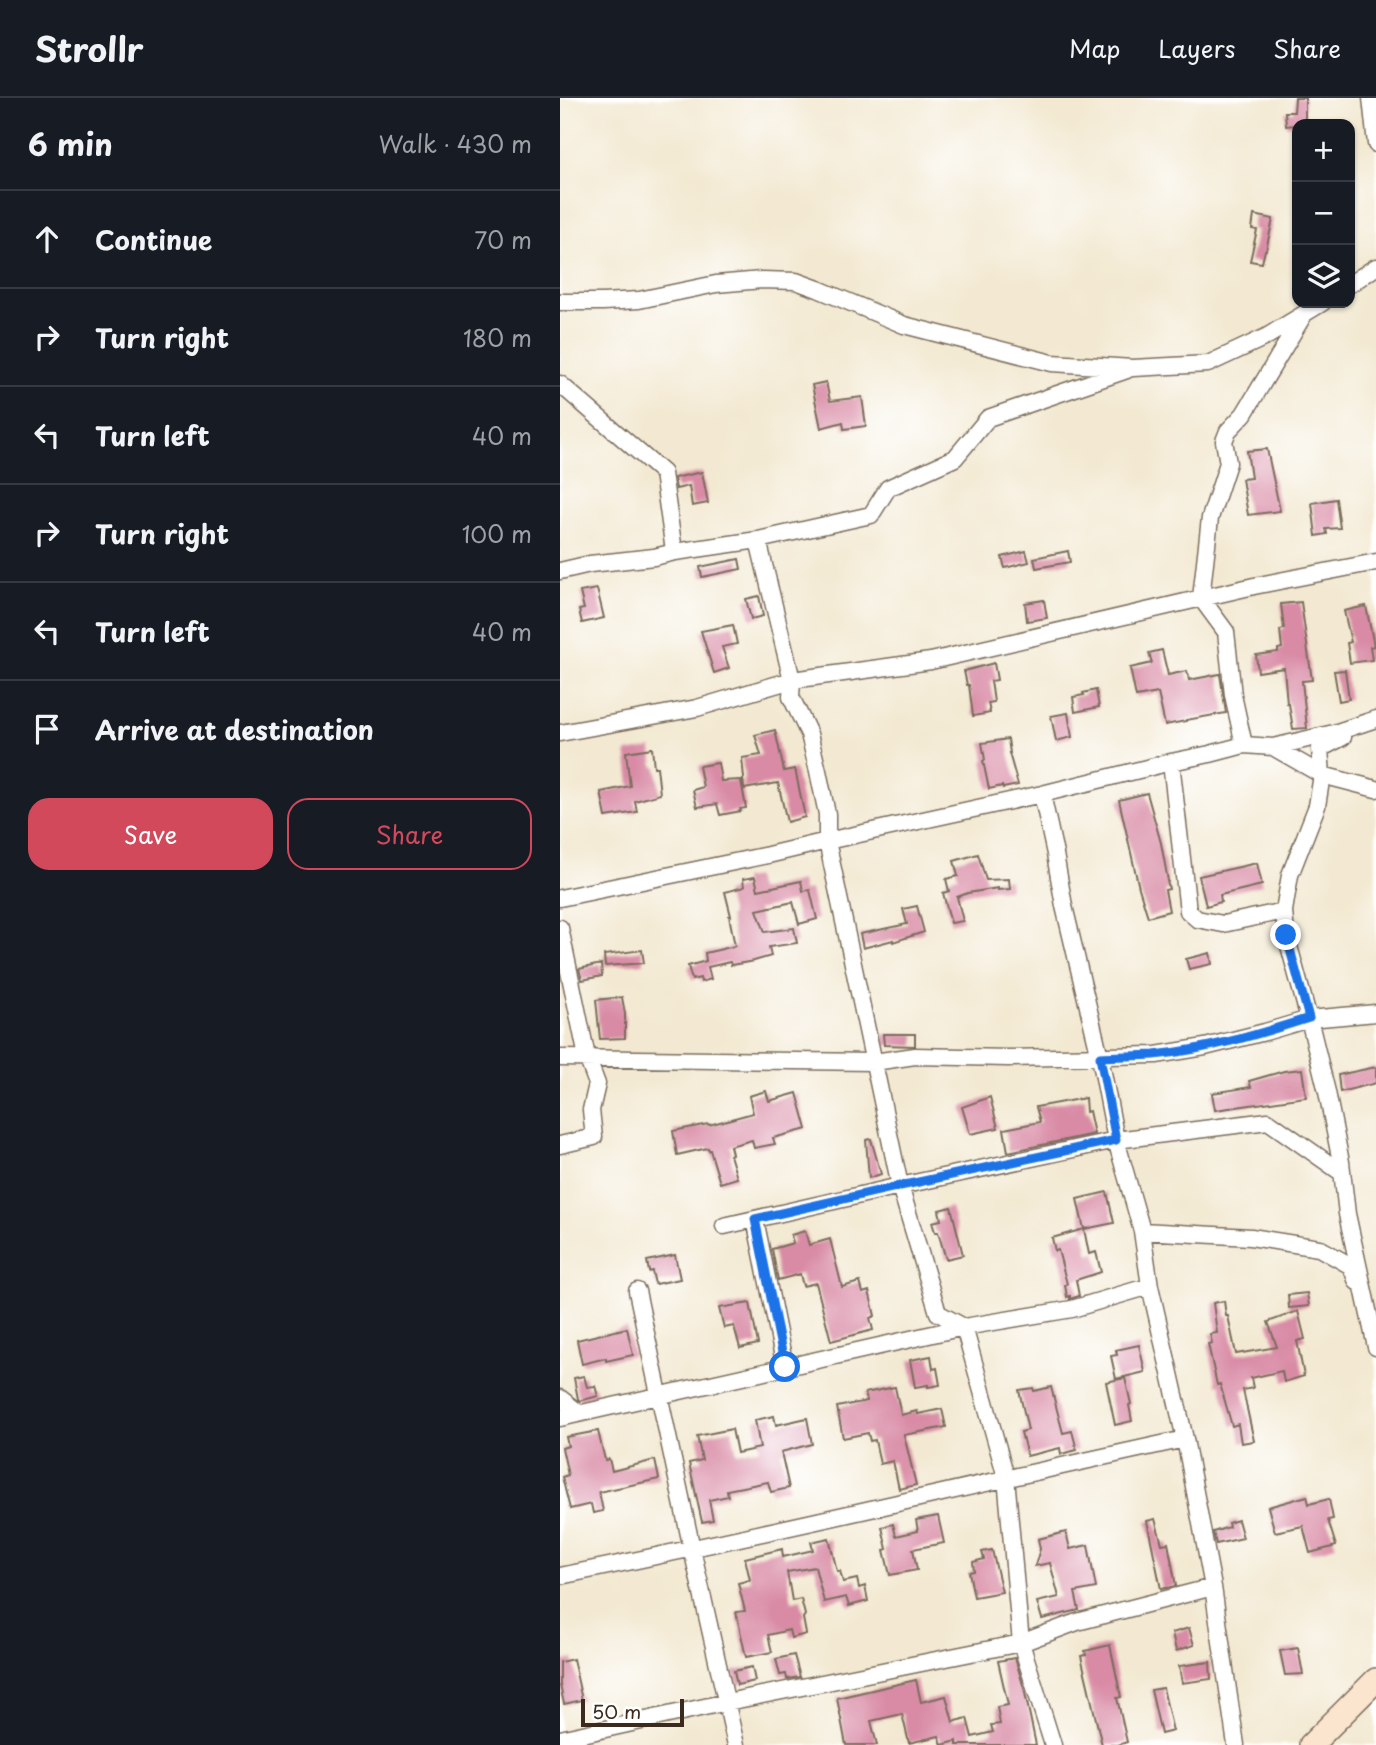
<!DOCTYPE html>
<meta charset="utf-8">
<style>
:root{--surface:#171b24;--page:#20242c;--text:#f1f3f6;--muted:#9ea1a6;--line:#363941;--accent:#d1495b}
body{margin:0;font-family:"Playpen Sans",sans-serif;background:var(--page);color:var(--text)}
.controls{position:absolute;right:21px;top:21px;display:grid;overflow:hidden;border-radius:14px;box-shadow:0 2px 5px #0004}
.controls button{width:63px;height:63px;display:grid;place-items:center;padding:0;border:0;border-bottom:2px solid var(--line);background:var(--surface);color:var(--text);font:35px sans-serif}
.scale{position:absolute;left:21px;bottom:18px;width:103px;box-sizing:border-box;padding-left:7px;border:4px solid #3b2a1e;border-top:0;font-size:19px;line-height:24px;white-space:nowrap;color:#3b2a1e;-webkit-text-stroke:5px #fff;paint-order:stroke}
.stop{position:absolute;width:21px;height:21px;margin:-16px;border:5px solid #1a73e8;border-radius:50%;background:#fff}
.stop.end{background:#1a73e8;border-color:#fff;box-shadow:0 2px 7px #0008}
.list{margin:0;padding:0;list-style:none}
h2{display:flex;justify-content:space-between;align-items:center;height:91px;margin:0;padding:0 28px;font-size:30px}
h2 small{font-size:23px;font-weight:400;color:var(--muted)}
.list li{display:grid;grid-template-columns:46px 1fr auto;gap:21px;align-items:center;box-sizing:border-box;height:98px;padding:0 28px;border-top:2px solid var(--line)}
.list b{display:block;font-size:26px;white-space:nowrap}
.list em{font-size:23px;font-style:normal;color:var(--muted)}
.actions{display:flex;gap:14px;padding:21px 28px}
.actions a{flex:1;padding:16px 0;border:2px solid var(--accent);border-radius:21px;text-align:center;font-size:24px;color:var(--accent)}
.actions .main{background:var(--accent);color:#fff}
.icon{flex:none;width:38px;height:38px;fill:none;stroke:currentColor;stroke-width:2;stroke-linecap:round;stroke-linejoin:round}
.map{position:relative;flex:none;width:816px;height:1647px;overflow:hidden}
header{display:flex;align-items:center;gap:42px;box-sizing:border-box;height:98px;padding:0 35px;background:var(--surface);border-bottom:2px solid var(--line)}
header strong{font-size:33px}
nav{display:flex;gap:38px;margin-inline-start:auto;font-size:24px}
main{display:flex}
aside{flex:1;background:var(--surface)}
.map>svg:first-child{display:block}
</style>
<header>
<strong>Strollr</strong>
<nav><a>Map</a><a>Layers</a><a>Share</a></nav>
</header>
<main>
<aside>
<h2>6 min<small>Walk · 430 m</small></h2>
<ul class="list">
<li><svg class="icon" aria-label="ahead" viewBox="0 0 24 24"><path d="M12 20V5M6 11l6-6 6 6"/></svg><div><b>Continue</b></div><em>70 m</em></li>
<li><svg class="icon" aria-label="right" viewBox="0 0 24 24"><path d="M7 20v-9h11M14 6l5 5-5 5"/></svg><div><b>Turn right</b></div><em>180 m</em></li>
<li><svg class="icon" aria-label="left" viewBox="0 0 24 24"><path d="M17 20v-9H6M10 6l-5 5 5 5"/></svg><div><b>Turn left</b></div><em>40 m</em></li>
<li><svg class="icon" aria-label="right" viewBox="0 0 24 24"><path d="M7 20v-9h11M14 6l5 5-5 5"/></svg><div><b>Turn right</b></div><em>100 m</em></li>
<li><svg class="icon" aria-label="left" viewBox="0 0 24 24"><path d="M17 20v-9H6M10 6l-5 5 5 5"/></svg><div><b>Turn left</b></div><em>40 m</em></li>
<li><svg class="icon" aria-label="arrive" viewBox="0 0 24 24"><path d="M6 21V4h12l-3 4 3 4H6"/></svg><div><b>Arrive at destination</b></div></li>
</ul>
<div class="actions"><a class="main">Save</a><a>Share</a></div>
</aside>
<div class="map">
<svg width="816" height="1647" viewBox="0 0 816 1647">
<rect width="100%" height="100%" fill="#fff"/>
<filter id="ink" filterUnits="userSpaceOnUse"><feTurbulence type="fractalNoise" baseFrequency=".0143" numOctaves="2"/><feDisplacementMap in="SourceGraphic" scale="14" xChannelSelector="R" yChannelSelector="G"/><feConvolveMatrix kernelMatrix="1 2 1 2 8 2 1 2 1" color-interpolation-filters="sRGB"/></filter>
<filter id="wash" filterUnits="userSpaceOnUse"><feTurbulence type="fractalNoise" baseFrequency=".00686" numOctaves="4" result="noise"/><feDisplacementMap in="SourceGraphic" scale="28" xChannelSelector="R" yChannelSelector="G"/><feGaussianBlur stdDeviation="1.57" result="paint"/><feColorMatrix in="noise" values="0 0 0 0 0 0 0 0 0 0 0 0 0 0 0 0 0 1.4 0 .05"/><feComposite in="paint" operator="in"/></filter>
<g filter="url(#wash)">
<rect width="100%" height="100%" fill="#f3e9d2"/>
<g id="blocks">
<!-- building -->
<path fill="#d98ba6" d="M735,0H745V26L726,28L725,14H734Z
M694,117L713,121L706,152H705L702,165L690,163L697,132L692,131Z
M266,284L270,303L302,299L306,328L284,331L283,324L261,330L252,287Z
M707,351L720,413L688,417L682,381L691,380L687,353Z
M142,374L148,405L132,408L129,388L116,391L114,380Z
M776,401L780,430L766,431L767,436L756,438L752,405Z
M466,453L469,464L445,470L442,459Z
M508,453L510,464L476,470L474,460Z
M179,461L181,471L142,479L140,469Z
M37,491L44,520L22,525L19,512L24,511L20,494Z
M199,498L203,518L191,521L186,501Z
M484,502L487,520L467,523L465,505Z
M741,504L752,582L742,583L747,630L733,631L729,606H727L724,570L698,574L696,557L718,554V551L722,550L720,532L724,531L721,506Z
M806,508L814,548L810,549L812,562L790,565L787,545L791,544L784,513Z
M173,527L177,546L162,549L169,570L154,575L141,533Z
M602,552L608,577L627,573L629,582L660,576L666,615L626,622V623L605,627L598,595L576,599L570,570L592,565L589,555Z
M434,565L437,582L431,583L434,604L428,605L430,615L413,618L409,587H407L404,573Z
M785,572L789,601L779,603L774,573Z
M536,592L539,609L515,614L513,599L524,597L523,595Z
M508,615L512,639L496,643L491,618Z
M215,632L224,673L235,671L245,719L227,724L218,685L184,691L183,681L184,680L182,660L201,657L195,637Z
M448,641L450,655H449L458,687L443,690L442,688L429,691L423,663L425,662L422,645Z
M92,650L94,669H97L100,696L75,703L77,714L46,719L41,694L70,688L66,654Z
M158,665L161,683L181,682L186,710L180,711L181,713L160,717L157,706L137,709L133,692L143,689L139,668Z
M587,695L601,745L608,783H607L609,791L605,792L609,813L588,819L579,790L559,702Z
M418,756L426,782L449,781L450,791L438,792V790L408,795L397,799L403,823L391,825L383,795L389,793L386,781L398,778L394,763Z
M697,765L702,787L660,797L661,804L646,808L639,778Z
M195,779L198,792L241,783L243,793L250,792L257,821L239,826L233,804L197,812L205,834L234,830L237,845L209,849L211,858L194,863L171,867L170,864L148,869L151,881L141,884L140,880L132,882L128,868L146,863L145,855L175,848L169,818H171L165,794L184,789L183,781Z
M357,808L364,834L333,844V842L303,850L300,836L347,826L343,811Z
M82,852L84,865L45,868L44,857Z
M650,855L652,866L629,871L626,861Z
M41,866L42,878L22,882L19,871Z
M62,899L65,916V940L40,941L36,902Z
M323,936H355V948L324,947Z
M816,969V985L780,994L778,977Z
M742,971L746,999L655,1012L652,995L691,989L689,983L724,973Z
M206,993L209,1003L237,995L247,1031L213,1040L215,1046L194,1050L192,1042L170,1048L172,1056L170,1057L177,1080L160,1085L150,1052H149L148,1050L117,1057L113,1033L148,1026L149,1027L193,1015L189,998Z
M430,999L438,1030L410,1036L402,1009Z
M525,1000L526,1014L529,1013L534,1036L448,1054L444,1031L480,1024L476,1009Z
M311,1041L321,1076L309,1080L306,1042Z
M547,1094L554,1125L524,1131L517,1101Z
M391,1109L403,1157L386,1161L378,1134H375L372,1124L381,1122L379,1112Z
M524,1131L529,1156L536,1154L541,1174L516,1182L519,1198L510,1201V1198L507,1199L505,1187L507,1186L498,1152L495,1153L492,1140Z
M245,1133L249,1147L270,1141L282,1189L300,1184L303,1195L309,1193L315,1218L310,1220L313,1232L271,1243L256,1185L243,1188L240,1176L218,1182L212,1151L233,1145L231,1137Z
M115,1157L120,1181L95,1186L92,1173L89,1174L87,1163Z
M747,1195L749,1208L729,1210L728,1197Z
M664,1203L666,1218H668L676,1256L717,1249L708,1224L738,1213L745,1241L737,1243L744,1278L724,1284L722,1273L691,1280L693,1290L683,1292L694,1343L681,1345L678,1326L672,1328L660,1286L657,1287L648,1246L652,1245L650,1236L657,1235L653,1205Z
M190,1205L198,1246L180,1250L174,1228L164,1230L159,1210Z
M67,1230L73,1257L46,1263V1260L22,1266L17,1242Z
M579,1247L585,1274L556,1281L551,1258L557,1257L556,1252Z
M371,1258L373,1271L377,1270L380,1287L368,1289V1287L355,1289L350,1262Z
M24,1278L27,1289L35,1288L38,1298L20,1303L18,1301L14,1280Z
M565,1280L571,1306L569,1307L572,1323L555,1327L546,1284Z
M335,1289L341,1317L357,1313L358,1316L382,1311L386,1329L344,1337L356,1387L339,1391L333,1363L320,1366L315,1342L310,1343L308,1335L283,1340L277,1309L307,1303L305,1295Z
M491,1289L503,1335L512,1333L517,1352L501,1356L500,1350L467,1358L461,1334L468,1332L459,1292L473,1290L474,1293Z
M214,1318L216,1327L247,1320L252,1346L221,1354L229,1390L211,1394L208,1384L167,1392L168,1398L149,1402L153,1422L142,1424L129,1365L142,1362L137,1338L172,1331L177,1355L200,1350L195,1322Z
M38,1333L45,1362L49,1361L52,1373L95,1362L99,1381L39,1394L43,1413L33,1415L31,1406L10,1411L2,1379L8,1377L2,1350L8,1348L6,1339Z
M747,1398L749,1406L769,1401L773,1421L768,1422L776,1448L750,1455L743,1428L715,1434L708,1409Z
M378,1418L384,1445L353,1451L357,1472L330,1477L324,1452L327,1451L322,1429L333,1426L336,1438L358,1433L356,1422Z
M595,1421L602,1446L608,1445L616,1488L601,1491L587,1423Z
M678,1422L683,1440L656,1446L653,1434L669,1429L668,1425Z
M506,1434L510,1451L528,1447L536,1490L515,1494L519,1512L482,1521L477,1504L499,1499L490,1465L475,1468L480,1451L478,1441Z
M269,1440L277,1473H280L283,1484L297,1481L299,1490L305,1488L308,1503L289,1508L286,1499L264,1504L255,1469L227,1474L232,1503L241,1501L245,1517L243,1520L246,1536L231,1540L229,1532L208,1537L212,1554L186,1559L176,1514L185,1513L178,1485L190,1482L185,1460L222,1451L223,1459L253,1452L251,1444Z
M432,1452L442,1494L414,1499L409,1474L414,1473L413,1464L424,1461L422,1454Z
M629,1530L634,1547L616,1553L612,1535Z
M550,1547L561,1599L557,1600L567,1644L558,1647H542L521,1558L526,1557L525,1553Z
M738,1550L743,1576L725,1577L720,1553Z
M234,1557L240,1579L227,1581L226,1576L220,1577L216,1561Z
M455,1560L464,1590L476,1647H397V1643L382,1647L379,1638L349,1645L342,1616L311,1623L317,1647H286L277,1600L356,1582L361,1604L386,1598L393,1624L407,1620L412,1639L433,1634L431,1627L440,1626L437,1609L448,1607L438,1563Z
M13,1561L22,1602L4,1606L0,1587V1564Z
M650,1564L651,1581L622,1585L619,1568Z
M192,1569L195,1583L177,1587L174,1573Z
M603,1590L613,1633L601,1636L591,1592Z"/>
</g>
</g>
<g filter="url(#ink)">
<use href="#blocks" fill-opacity="0" stroke="#7b6d5d" stroke-width="2"/>
<g fill="none" stroke-linecap="round" stroke-linejoin="round">
<defs>
<path id="minor" d="M811,0L816,46
M790,186L816,169
M0,204H43L79,202L156,186L202,182L236,183L258,191L344,227L492,265L573,270L648,266L706,239L762,205
M0,286L103,375L113,446L115,454
M198,442L232,582L231,599L249,636L258,673L267,716V743L340,1088L378,1215L404,1229L446,1379L461,1545L493,1647
M0,473L30,466L94,459L115,454L198,442L311,417L328,390L395,360L428,320L567,272
M0,635L137,610L232,582L371,563L694,488L816,464
M783,639L760,651L762,677L757,708L730,777L724,813L726,837L749,921L767,994L781,1064L787,1116L816,1249
M684,647L673,597L666,534L641,500L650,420L668,365L664,343L668,333L684,316L743,218
M713,649L762,677L816,691
M611,664L628,813L637,821L663,826L724,813
M482,696L495,756L504,808L540,959L556,1042L582,1133L590,1188L625,1341L653,1489L676,1647
M0,800L208,757L267,743L482,696L611,664L650,656L684,647L713,649L774,635L816,621
M0,830L27,959L37,986L31,1012L34,1039L0,1047
M0,960L314,964L355,958L448,960L596,957L645,949L705,934L749,921L816,915
M195,1121L225,1269
M164,1128L340,1088L556,1042L708,1023L782,1075
M582,1133L691,1139L759,1150L791,1168L797,1184
M77,1193L132,1451L176,1647
M0,1300L19,1315
M0,1320L404,1229L512,1211L590,1188
M0,1478C209,1436 416,1386 625,1341
M0,1641L167,1604L461,1545L517,1524L653,1489"/>
<path id="secondary" d="M751,1647L816,1582"/>
</defs>
<!-- minor casing -->
<use href="#minor" stroke="#7b6d5d" stroke-width="19"/>
<!-- secondary casing -->
<use href="#secondary" stroke="#7b6d5d" stroke-width="26"/>
<!-- minor -->
<use href="#minor" stroke="#fff" stroke-width="16"/>
<!-- secondary -->
<use href="#secondary" stroke="#fbe5cf" stroke-width="23"/>
</g>
</g>
<g fill="none" stroke-linecap="round" stroke-linejoin="round" filter="url(#ink)">
<!-- route -->
<path stroke="#1a73e8" stroke-width="9" d="M225,1269L195,1121L340,1088L556,1042L540,959C558,958 576,958 594,957C647,952 699,936 749,920L726,837"/>
</g>
</svg>
<div class="controls">
<button>+</button>
<button>−</button>
<button><svg class="icon" aria-label="layers" viewBox="0 0 24 24"><path d="M12 4l9 5-9 5-9-5zM3 14l9 5 9-5"/></svg></button>
</div>
<div class="scale">50 m</div>
<div class="stop" style="left:225px;top:1269px"></div>
<div class="stop end" style="left:726px;top:837px"></div>
</div>
</main>
